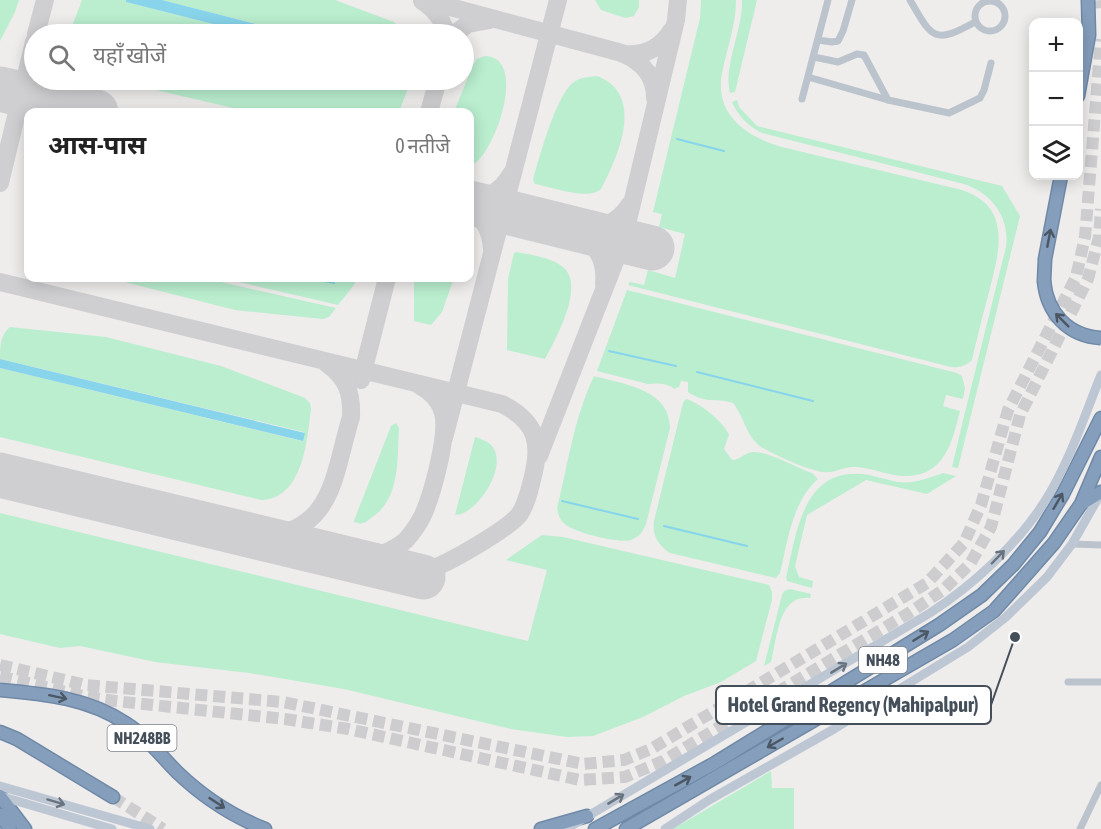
<!DOCTYPE html>
<html lang="hi">
<meta charset="utf-8">
<style>
:root{--surface:#fff;--page:#f6f6f6;--text:#222;--muted:#767676;--line:#e0e0e0}
body{margin:0;font-family:"Asap Condensed","Noto Sans Devanagari",sans-serif;background:var(--page);color:var(--text)}
.controls{position:absolute;right:18px;top:18px;display:grid;overflow:hidden;border-radius:12px;box-shadow:0 3px 15px #0003}
.controls button{width:54px;height:54px;display:grid;place-items:center;padding:0;border:0;border-bottom:2px solid var(--line);background:var(--surface);color:var(--text);font:30px sans-serif}
.list{margin:0;padding:0;list-style:none}
h2{display:flex;justify-content:space-between;align-items:center;height:78px;margin:0;padding:0 24px;font-size:26px}
h2 small{font-size:20px;font-weight:400;color:var(--muted)}
.icon{flex:none;width:33px;height:33px;fill:none;stroke:currentColor;stroke-width:2;stroke-linecap:round;stroke-linejoin:round}
.map{position:relative;flex:none;width:1101px;height:829px;overflow:hidden}
.search{position:absolute;background:var(--surface);box-shadow:0 3px 15px #0003;left:24px;top:24px;width:450px;height:66px;display:flex;align-items:center;gap:15px;box-sizing:border-box;padding:0 21px;border-radius:33px;color:var(--muted);font-size:22px}
.panel{position:absolute;background:var(--surface);box-shadow:0 3px 15px #0003;left:24px;top:108px;width:450px;height:174px;border-radius:12px}
.map>svg:first-child{display:block}
</style>
<div class="map">
<svg width="1101" height="829" viewBox="0 0 1101 829">
<rect width="100%" height="100%" fill="#efecec"/>
<!-- green -->
<path fill="#baeecf" d="M0,0H19L15,12L0,41Z
M82,0H126V2L253,34H69Z
M162,0H335L394,22L406,34H295Z
M595,0H639V7L634,16L625,18L601,10Z
M701,0H736C736,25 727,48 722,73C714,115 747,137 782,147L962,190C1013,207 999,252 989,292C983,315 977,337 972,360C965,366 960,368 951,367L628,285L630,282L644,285L648,270L675,278L685,234L659,227L662,214L653,212L700,18Z
M742,0H757L735,92L730,93C723,66 743,30 742,0Z
M485,56C530,57 493,160 470,166V112H454L473,65L477,59Z
M597,76C646,94 618,157 601,189C588,201 552,187 535,184L533,180C539,158 557,93 574,82C581,77 589,77 597,76Z
M113,80H411L399,112H250Z
M737,100L739,107L757,126L1002,186L1020,216L958,468L952,467C969,394 988,320 1006,247C1010,218 992,193 964,184L762,133C748,126 738,116 732,102Z
M516,252C531,255 552,257 564,268C585,287 555,340 545,359L507,350L508,279L514,253Z
M109,278H203L336,308L329,317L323,319L235,310Z
M222,278H356L354,285L338,305Z
M414,278H454L442,312L431,325L414,321Z
M627,290L957,373L962,376L965,388L963,399L946,395L943,406L960,411C952,443 944,478 902,476C887,475 872,468 857,467C847,466 840,471 830,472C813,474 776,455 761,447C745,435 745,418 733,403C713,397 708,405 688,392V382L681,381L679,387L674,389C668,383 657,383 648,384L597,371Z
M10,327L106,337L221,366L305,398L310,403L311,409C307,441 303,499 261,500L0,437V368L302,441L304,432L0,359C0,347 0,335 10,327Z
M594,376C623,384 670,389 670,428L646,524C643,532 639,537 631,540C619,544 575,532 566,525C560,521 558,514 557,508C568,464 574,418 594,376Z
M686,399C699,402 725,423 729,435L724,449L732,460C740,460 745,452 754,452C773,453 793,467 812,473L818,479C792,502 788,540 780,573L776,578L670,553C658,545 652,535 654,521L683,403Z
M396,423L399,428C397,459 401,499 371,518C365,523 362,525 354,522L355,518L391,426Z
M475,437C481,439 488,441 492,446C509,466 477,515 455,515Z
M943,473L956,476L927,494L866,480L807,515L795,566L799,577L813,581L812,588L787,581L786,578C796,536 802,468 862,474C874,475 886,480 898,482C914,484 929,478 943,473Z
M0,513L528,641L547,570L506,560L542,535L563,537L769,585L772,592V600L756,661L721,682L684,696L643,717L593,736L567,737L511,729L344,689L249,673L155,662L80,646L60,648L0,634Z
M790,589L811,594L810,598C778,594 777,639 771,662L764,666L782,595L784,591Z
M771,771L772,788H794V829H673Z"/>
<!-- water -->
<path fill="#87d4eb" d="M126,0H162L295,34H253L126,2Z
M0,359L305,433L303,441L0,368Z"/>
<g fill="none" stroke-linecap="round" stroke-linejoin="round">
<!-- stream -->
<path stroke="#87d4eb" stroke-width="2" d="M677,139L724,151
M310,278L334,283
M609,351L676,366
M697,372L813,401
M562,501L638,519
M664,526L747,546"/>
<!-- taxiway -->
<path stroke="#cfcfd2" stroke-width="18" d="M424,0L622,53C642,62 655,75 655,98
M422,1C435,9 443,19 446,34
M36,34L45,0
M454,34L468,24L490,20
M623,54C644,56 660,49 671,31
M429,112L438,80
M0,183L34,42
M470,200C489,198 501,191 511,174
M470,207C484,218 491,231 492,249
M568,227C592,239 607,256 604,284
M574,229C598,230 617,225 630,204
M0,282L502,404C537,422 542,443 532,480C529,492 526,505 519,515C506,530 448,564 428,570C419,572 410,572 401,572
M361,380L387,278
M444,438L558,0
M539,456L623,241L676,20L678,0
M257,537C334,534 333,476 351,417C352,393 347,378 327,364
M355,561C374,558 391,553 406,540C412,533 418,525 422,517C432,496 449,434 443,413C440,400 430,391 419,385"/>
<!-- runway -->
<path stroke="#cfcfd2" stroke-width="45" d="M0,89L96,112
M470,203L652,248
M0,475L423,577"/>
<!-- highway-tunnel -->
<path stroke="#cdcdcf" stroke-width="12" stroke-dasharray="12 6" stroke-linecap="butt" d="M1100,0L1101,8
M0,665L86,685L283,702L583,764L624,760L651,749L927,583L964,543L981,505L1008,410L1076,277L1085,237L1101,39
M0,676L83,696L115,701L285,719L348,729L580,780L625,777L663,761L909,613L943,590L970,564L991,527L1020,415L1088,279L1099,237L1101,209
M113,797L163,829"/>
<defs>
<path id="highway" d="M1078,96L1089,35L1088,0
M1044,281L1045,259L1061,176
M1081,504L1101,492
M0,690C45,694 89,698 127,724C146,736 161,756 177,772C202,796 232,816 265,829
M0,732L17,739L113,797
M0,796L25,829
M0,815L10,829
M541,829L587,816
M595,829L715,763L939,625L982,595L1013,565L1040,532L1063,494L1101,418
M626,829L953,640L994,611L1054,543L1081,504L1101,457"/>
</defs>
<!-- highway casing -->
<use href="#highway" stroke="#6f89a7" stroke-width="15"/>
<!-- street -->
<path stroke="#bbc4cc" stroke-width="7" d="M910,0C932,38 934,45 975,22
M975 16a15 15 0 1 1 30 0a15 15 0 1 1-30 0Z
M818,40L832,42L838,41L843,31L852,0
M814,57L838,62L857,54L864,55L888,100
M808,77L888,100L949,113L980,98L984,90L991,63
M802,99L828,0
M1072,544L1101,545
M1068,682H1101
M1080,829L1101,785"/>
<!-- secondary -->
<path stroke="#bdc7d4" stroke-width="9" d="M0,786L150,829
M0,796L112,829
M566,829L930,613C972,586 1018,544 1045,501C1069,463 1084,417 1101,375
M665,829L709,800L834,729L968,647L1006,617L1047,577L1072,544L1101,493"/>
<!-- highway -->
<use href="#highway" stroke="#849ebc" stroke-width="12"/>
<defs>
<path id="highway-bridge" d="M1044,281C1047,313 1068,336 1101,338"/>
</defs>
<!-- highway-bridge casing -->
<use href="#highway-bridge" stroke="#6f89a7" stroke-width="15" stroke-linecap="butt"/>
<!-- highway-bridge -->
<use href="#highway-bridge" stroke="#849ebc" stroke-width="12"/>
</g>
<!-- one-way arrows -->
<defs><path id="oneway-shaft" d="M-6 0H5M1.5-3L5.5 0L1.5 3" fill="none" stroke-width="1.6" stroke-linecap="round" stroke-linejoin="round" transform="scale(1.5)"/></defs>
<g stroke="#4b5764">
<use href="#oneway-shaft" transform="translate(1049 238) rotate(-79)"/>
<use href="#oneway-shaft" transform="translate(1062 320) rotate(-135)"/>
<use href="#oneway-shaft" transform="translate(1058 501) rotate(-60)"/>
<use href="#oneway-shaft" transform="translate(921 636) rotate(-32)"/>
<use href="#oneway-shaft" transform="translate(58 697) rotate(12)"/>
<use href="#oneway-shaft" transform="translate(775 743) rotate(150)"/>
<use href="#oneway-shaft" transform="translate(683 781) rotate(-29)"/>
<use href="#oneway-shaft" transform="translate(217 803) rotate(33)"/>
</g>
<g stroke="#69737f">
<use href="#oneway-shaft" transform="translate(998 557) rotate(-46)"/>
<use href="#oneway-shaft" transform="translate(839 668) rotate(-31)"/>
<use href="#oneway-shaft" transform="translate(616 799) rotate(-31)"/>
<use href="#oneway-shaft" transform="translate(56 802) rotate(17)"/>
</g>
<g text-anchor="middle" stroke-width="6" stroke-linejoin="round" paint-order="stroke">
<!-- shield labels -->
<g fill="#fff" stroke="#7d848c" stroke-width="1.5">
<rect x="859" y="647" width="48" height="26" rx="4.5"/>
<rect x="107.5" y="725" width="69" height="26" rx="4.5"/>
</g>
<g font-size="16" font-weight="bold" fill="#454f5a">
<text x="883" y="666">NH48</text>
<text x="142" y="744">NH248BB</text>
</g>
</g>
<!-- callouts -->
<path fill="none" stroke="#454f5a" stroke-width="2" d="M1015 637L991 705"/>
<circle fill="#454f5a" stroke="#fff" stroke-width="2" cx="1015" cy="637" r="6"/>
<rect fill="#fff" stroke="#454f5a" stroke-width="2" x="716" y="686" width="275" height="38" rx="6"/>
<g font-size="20" text-anchor="middle" font-weight="bold" fill="#454f5a">
<text x="853" y="712">Hotel Grand Regency (Mahipalpur)</text>
</g>
</svg>
<div class="controls">
<button>+</button>
<button>−</button>
<button><svg class="icon" aria-label="layers" viewBox="0 0 24 24"><path d="M12 4l9 5-9 5-9-5zM3 14l9 5 9-5"/></svg></button>
</div>
<div class="search"><svg class="icon" aria-label="search" viewBox="0 0 24 24"><circle cx="10" cy="10" r="6"/><path d="M15 15l6 6"/></svg>यहाँ खोजें</div>
<section class="panel">
<h2>आस-पास<small>0 नतीजे</small></h2>
<ul class="list">
</ul>
</section>
</div>
